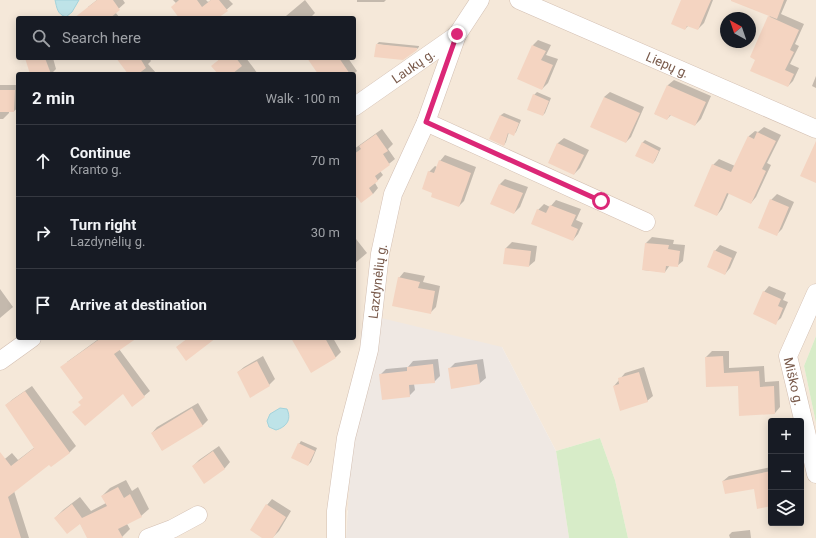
<!DOCTYPE html>
<meta charset="utf-8">
<style>
:root{--surface:#171b24;--page:#242831;--text:#f1f3f6;--muted:#9ea1a6;--line:#363941}
body{margin:0;font-family:Roboto,sans-serif;background:var(--page);color:var(--text)}
.controls{position:absolute;right:12px;bottom:12px;display:grid;overflow:hidden;border-radius:4px;box-shadow:0 2px 10px #0003}
.controls button{width:36px;height:36px;display:grid;place-items:center;padding:0;border:0;border-bottom:1px solid var(--line);background:var(--surface);color:var(--text);font:20px sans-serif}
.compass{position:absolute;left:720px;top:12px;width:36px;height:36px;border-radius:50%;background:var(--surface);box-shadow:0 2px 10px #0003;rotate:320deg}
.stop{position:absolute;width:12px;height:12px;margin:-9px;border:3px solid #db2777;border-radius:50%;background:#fff}
.stop.end{background:#db2777;border-color:#fff;box-shadow:0 1px 4px #0008}
.list{margin:0;padding:0;list-style:none}
h2{display:flex;justify-content:space-between;align-items:center;height:52px;margin:0;padding:0 16px;font-size:17px}
h2 small{font-size:13px;font-weight:400;color:var(--muted)}
.list li{display:grid;grid-template-columns:26px 1fr auto;gap:12px;align-items:center;box-sizing:border-box;height:72px;padding:0 16px;border-top:1px solid var(--line)}
.list b{display:block;font-size:15px;white-space:nowrap}
.list p{margin:0;font-size:13px;white-space:nowrap;color:var(--muted)}
.list em{font-size:13px;font-style:normal;color:var(--muted)}
.icon{flex:none;width:22px;height:22px;fill:none;stroke:currentColor;stroke-width:2;stroke-linecap:round;stroke-linejoin:round}
.map{position:relative;flex:none;width:816px;height:538px;overflow:hidden}
.search{position:absolute;background:var(--surface);box-shadow:0 2px 10px #0003;left:16px;top:16px;width:340px;height:44px;display:flex;align-items:center;gap:10px;box-sizing:border-box;padding:0 14px;border-radius:4px;color:var(--muted);font-size:15px}
.panel{position:absolute;background:var(--surface);box-shadow:0 2px 10px #0003;left:16px;top:72px;width:340px;height:268px;border-radius:4px}
.map>svg:first-child{display:block}
</style>
<div class="map">
<svg width="816" height="538" viewBox="0 0 816 538">
<rect width="100%" height="100%" fill="#fdf6eb"/>
<!-- residential -->
<path fill="#f5e8d9" fill-rule="evenodd" d="M0,0H816V336L804,366L816,423V538H628L615,480L600,438L556,451L502,347L347,511L346,538H0ZM18,18H354V58H18ZM726,18H750V42H726ZM18,74H354V338H18ZM771,421H801V523H771Z"/>
<!-- industrial -->
<path fill="#efe8e3" d="M377,317L502,347L556,451L569,538H346L352,441Z"/>
<!-- green -->
<path fill="#d7ecc8" d="M816,336V423L804,366Z
M600,438L615,480L628,538H569L556,451Z"/>
<!-- water -->
<path fill="#bee3e8" stroke="#a3d3db" d="M55,0H79L72,12L66,17C57,14 57,8 55,0Z
M280,408L287,409C292,420 286,427 276,430L269,427L267,421L270,414Z"/>
<!-- shadow -->
<path fill="#0003" d="M97,0H123L125,3L115,12L120,18H86L88,7Z
M173,0H206L208,2L211,0H229L233,4L217,18H180L176,3Z
M305,0L315,13L310,18H288L286,16Z
M357,0H386L384,2H357Z
M682,0H713L704,23L698,29L689,25L685,29Z
M733,0H787L781,14L804,24L795,44L799,46L790,64L799,68L793,81L788,86L757,59L769,17L771,15Z
M538,40L551,45L546,55L558,59L548,83L542,89L533,45Z
M379,42L419,46V47L416,50L377,44Z
M26,58H53L56,69L51,74H31Z
M117,58H149L151,61L148,64L157,74H129Z
M221,58H246L258,74H219L213,66Z
M308,58H348L357,71L354,74H319Z
M816,76V88L812,86Z
M674,80L711,96L701,119L695,125L672,114L667,119L655,114L668,85Z
M0,85H18V108L14,111H9V113L3,119H0Z
M537,92L551,98L545,113L543,115L534,95Z
M610,92L644,107L631,137L626,142L604,97Z
M504,113L521,120L516,132L514,134L509,132L506,142L504,145L491,139L501,115Z
M764,127L781,135L767,163L771,165L756,197L751,203L729,193L722,209L717,215L713,165L719,159L735,166L749,136L755,131L758,132Z
M382,129L393,144L388,149L395,159L380,171L383,175L375,183L378,188L373,194L354,191V149Z
M564,138L589,150L580,168L574,174L549,162L558,143Z
M645,140L661,148L655,161L653,163L642,143Z
M445,155L476,167L464,201L459,206L433,192L429,172L435,166L437,167L440,161Z
M505,179L528,187L520,207L514,213L500,184Z
M777,194L794,202L782,229L776,235L771,200Z
M556,200L581,209L576,220L583,223L578,234L573,240L538,210L544,204L550,207Z
M652,237L674,240L673,244L685,245L683,261L677,266L670,265L665,272L643,270L646,243Z
M356,239L367,253L354,264V240Z
M512,242L537,246L535,261L529,266L504,263L506,248Z
M720,245L737,252L730,268L725,274L715,251Z
M404,272L425,276L423,282L440,286L436,307L430,313L399,278Z
M769,286L786,293L783,300L788,302L781,318L775,323L764,292Z
M0,289L13,307L0,318Z
M100,338H134L119,349L150,391L144,396L123,393L82,405L84,398L67,362Z
M297,338H333L341,352L336,357L311,371Z
M712,351H729V368L764,366L765,382L779,381L780,407L775,413L739,385L707,386L706,357Z
M263,356L275,379L269,385L238,372L244,367Z
M438,359L440,376L434,382L414,384L415,390L409,396L380,375L386,369L408,367L413,361Z
M483,359L486,378L480,383L452,388L449,369L455,363Z
M644,367L653,396L647,401L614,386L625,373Z
M32,386L76,446L69,453L49,464L14,491L29,538H0V463L12,453L18,460L35,447L6,405L13,399Z
M198,403L208,420L203,425L162,450L152,433L157,427Z
M301,441L317,448L311,462L308,465L299,444Z
M219,446L230,462L225,468L204,482L193,466L199,460Z
M771,467V505L754,487L723,481L729,476Z
M126,480L132,491L138,487L149,509L141,516L127,524L130,529L122,537L120,538H88L80,523L55,518L63,510L80,497L91,511L106,503L102,496L110,488Z
M272,499L291,511L279,531L273,537L267,505Z
M750,530L751,538H730L729,535L732,532Z"/>
<!-- building -->
<path fill="#f4d4c1" d="M97,0H113L120,10L110,18H74Z
M179,0H197L202,7L211,0H219L228,11L218,18H179L171,7Z
M681,0H711L698,30L687,26L685,30L671,24Z
M731,0H784L777,19L731,1Z
M768,16L799,30L790,50L794,52L785,70L794,74L788,87L750,71L755,60L750,57Z
M376,44L417,48V50L403,60L374,57Z
M532,45L546,51L541,60L553,65L542,90L517,79Z
M25,58H45L51,74H30Z
M116,58H140L146,68L138,74H128Z
M221,58H236L242,66L232,74H218L211,66Z
M307,58H339L350,74H318Z
M667,85L706,102L695,126L670,115L667,120L654,114Z
M0,90H15L14,112H0Z
M533,94L549,101L543,116L527,110Z
M604,97L640,113L626,143L590,127Z
M500,115L519,123L514,136L508,133L504,146L489,139Z
M757,132L776,141L762,169L766,171L751,204L727,193L717,216L694,206L712,164L731,172L748,136L754,139Z
M376,134L388,151L383,154L390,165L375,176L378,181L369,188L373,194L361,203L357,197L354,199V154L361,149L359,146Z
M816,141V183L800,176Z
M642,142L659,151L653,164L635,156Z
M557,143L584,155L574,175L548,163Z
M439,160L471,173L459,207L431,197L432,193L422,189L428,171L434,173Z
M499,184L523,193L514,214L490,204Z
M770,199L789,207L777,236L758,228Z
M550,205L576,215L571,226L578,229L573,241L531,224L537,209L546,213Z
M645,243L669,245L668,249L680,251L678,267L666,266L665,273L642,270Z
M505,248L531,251L529,267L503,264Z
M714,250L732,258L725,275L707,267Z
M398,277L420,282L418,288L435,291L431,314L392,306Z
M763,291L781,299L778,306L783,308L776,325L753,314Z
M101,338H137L114,354L145,397L132,407L123,394L85,426L72,412L81,405L78,402L83,398L60,367Z
M188,338H216L186,361L176,347Z
M291,338H325L336,358L311,373Z
M723,356L724,373L759,371L760,387L774,386L775,414L739,416L738,386L706,387L705,357Z
M257,361L270,386L250,398L237,372Z
M433,364L435,383L409,385L410,397L382,400L379,374L407,371V367Z
M477,364L480,384L451,389L448,368Z
M639,372L648,402L620,411L613,386L619,384L618,378Z
M25,391L70,453L51,467L49,465L8,497L21,538H0V452L11,466L34,448L5,405Z
M192,408L203,426L162,451L151,433Z
M298,443L315,451L308,466L291,458Z
M213,451L225,469L204,484L192,466Z
M771,471V506L757,509L754,489L725,494L722,481Z
M118,487L124,498L130,494L142,517L118,529L123,538H87L80,524L67,534L54,518L72,504L82,518L107,506L101,496Z
M266,504L286,517L273,538H262L250,530Z"/>
<g fill="none" stroke-linecap="round" stroke-linejoin="round">
<defs>
<g id="minor">
<path id="s1" d="M519,0L816,129"/>
<path id="s2" d="M354,107L457,35L480,0"/>
<path d="M426,122L646,222"/>
<path id="s3" d="M816,293L788,356L816,474"/>
<path d="M0,361L32,338"/>
<path d="M148,538L172,529L198,515"/>
<path id="s4" d="M336,538V511L346,438L369,350L380,254L393,194L426,122L457,35"/>
</g>
</defs>
<!-- minor casing -->
<use href="#minor" stroke="#d3bfb2" stroke-width="19"/>
<!-- minor -->
<use href="#minor" stroke="#fff" stroke-width="18"/>
</g>
<g fill="none" stroke-linecap="round" stroke-linejoin="round">
<!-- route -->
<path stroke="#db2777" stroke-width="5" d="M457,34L426,122L601,201"/>
</g>
<g text-anchor="middle" stroke-width="3" stroke-linejoin="round" paint-order="stroke">
<!-- street labels -->
<g font-size="13" fill="#7a5b4c" stroke="#fffaf2">
<text dy="5" stroke="none"><textPath href="#s2" startOffset="72">Laukų g.</textPath></text>
<text dy="5" stroke="none"><textPath href="#s1" startOffset="162">Liepų g.</textPath></text>
<text dy="5" stroke="none"><textPath href="#s4" startOffset="261">Lazdynėlių g.</textPath></text>
<text dy="5" stroke="none"><textPath href="#s3" startOffset="95">Miško g.</textPath></text>
</g>
</g>
</svg>
<div class="controls">
<button>+</button>
<button>−</button>
<button><svg class="icon" aria-label="layers" viewBox="0 0 24 24"><path d="M12 4l9 5-9 5-9-5zM3 14l9 5 9-5"/></svg></button>
</div>
<svg class="compass" viewBox="-18 -18 36 36"><path d="M0-13l5 13h-10z" fill="#e53935"/><path d="M0 13l5-13h-10z" fill="#9ea1a6"/></svg>
<div class="stop" style="left:601px;top:201px"></div>
<div class="stop end" style="left:457px;top:34px"></div>
<div class="search"><svg class="icon" aria-label="search" viewBox="0 0 24 24"><circle cx="10" cy="10" r="6"/><path d="M15 15l6 6"/></svg>Search here</div>
<section class="panel">
<h2>2 min<small>Walk · 100 m</small></h2>
<ul class="list">
<li><svg class="icon" aria-label="ahead" viewBox="0 0 24 24"><path d="M12 20V5M6 11l6-6 6 6"/></svg><div><b>Continue</b><p>Kranto g.</p></div><em>70 m</em></li>
<li><svg class="icon" aria-label="right" viewBox="0 0 24 24"><path d="M7 20v-9h11M14 6l5 5-5 5"/></svg><div><b>Turn right</b><p>Lazdynėlių g.</p></div><em>30 m</em></li>
<li><svg class="icon" aria-label="arrive" viewBox="0 0 24 24"><path d="M6 21V4h12l-3 4 3 4H6"/></svg><div><b>Arrive at destination</b></div></li>
</ul>
</section>
</div>
